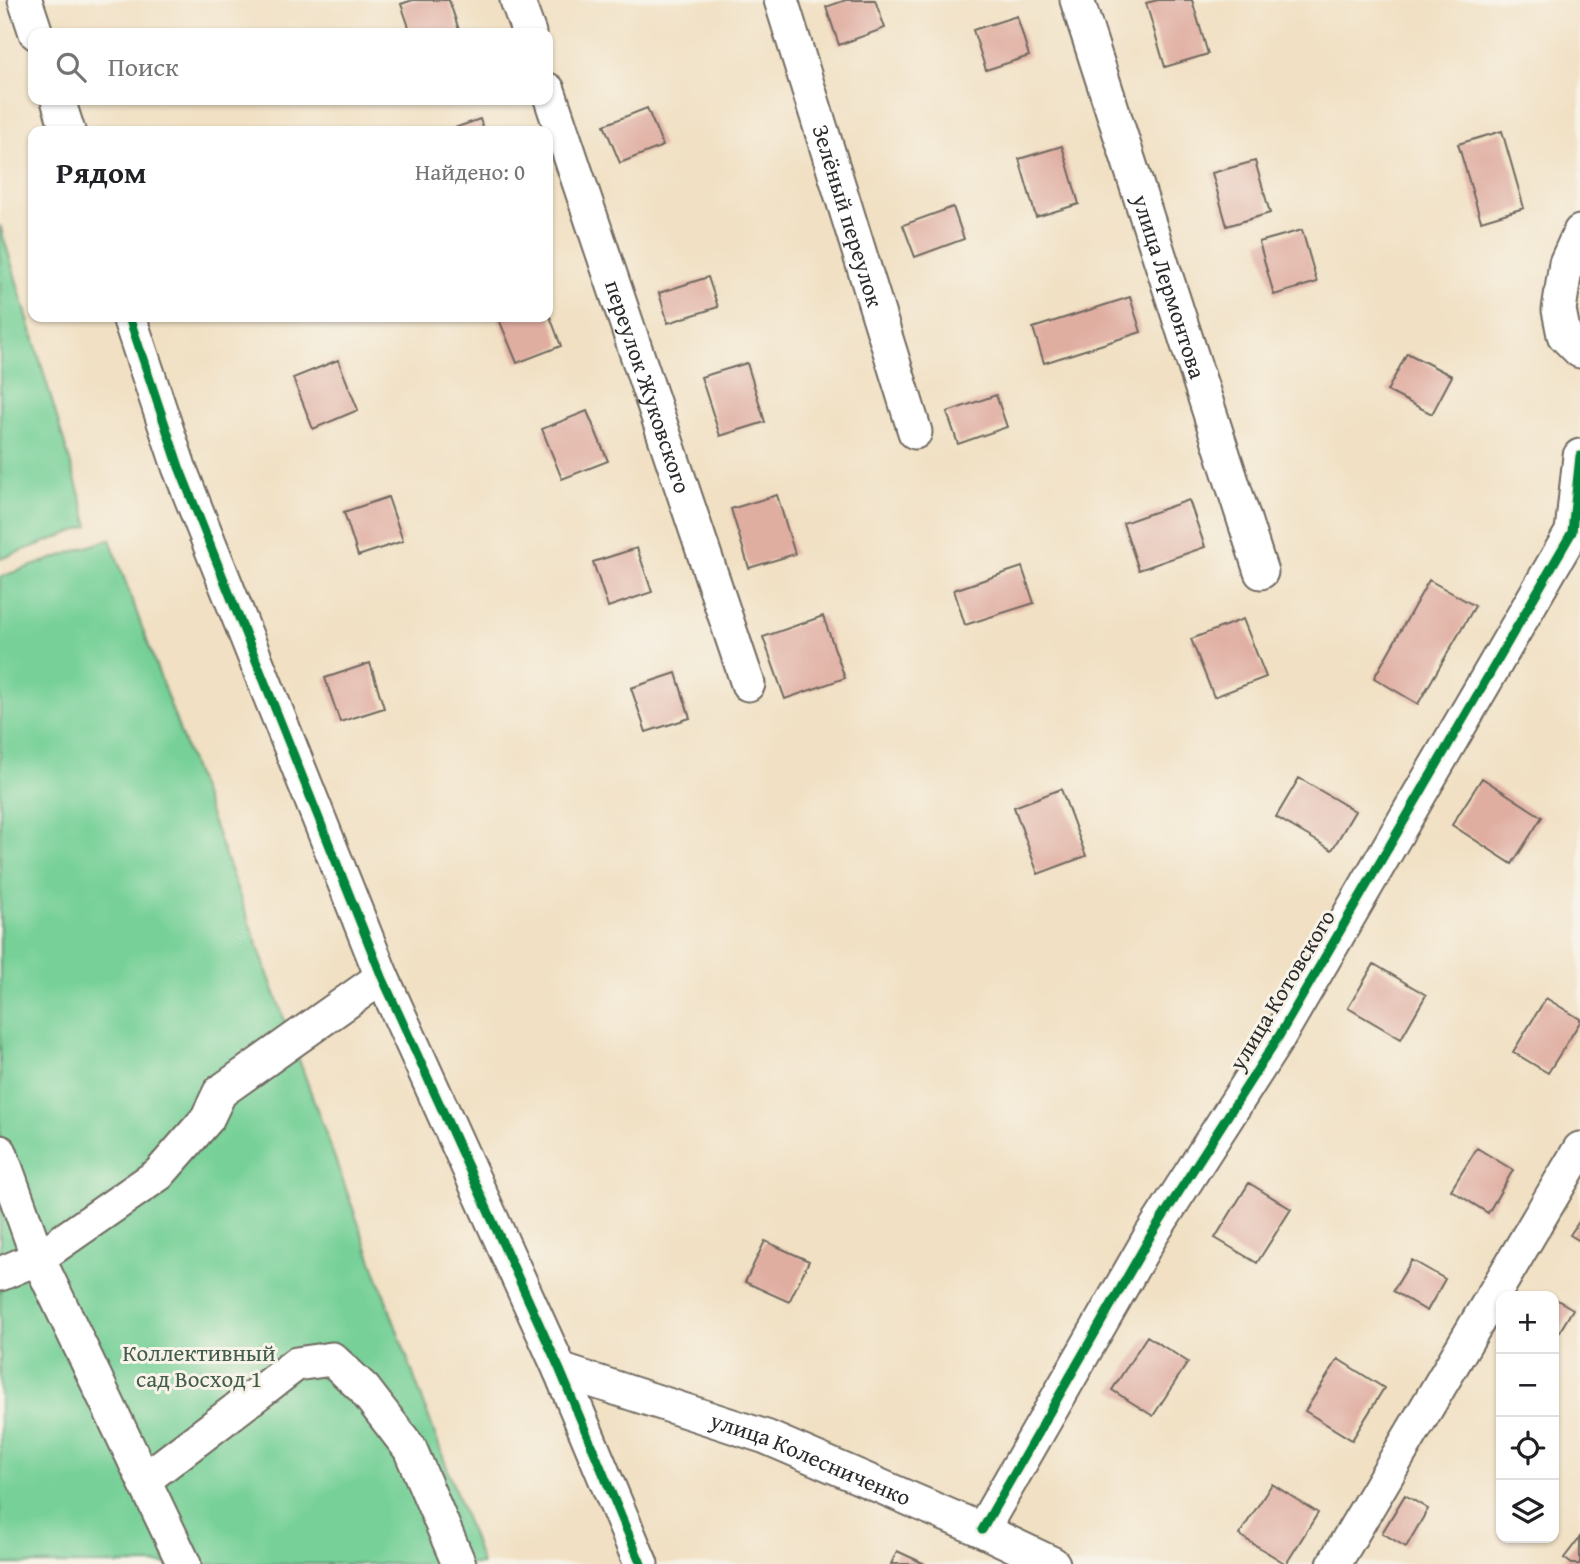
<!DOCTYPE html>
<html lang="ru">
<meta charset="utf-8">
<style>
:root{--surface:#fff;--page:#f2f2f2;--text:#202124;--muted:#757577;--line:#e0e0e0}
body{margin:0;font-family:"Gentium Book Plus",serif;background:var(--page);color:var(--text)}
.controls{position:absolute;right:21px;bottom:21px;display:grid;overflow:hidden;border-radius:14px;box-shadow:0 2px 5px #0004}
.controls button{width:63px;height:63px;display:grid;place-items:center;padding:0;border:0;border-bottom:2px solid var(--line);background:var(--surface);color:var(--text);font:35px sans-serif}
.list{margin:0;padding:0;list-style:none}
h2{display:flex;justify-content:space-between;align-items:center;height:91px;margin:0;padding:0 28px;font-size:30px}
h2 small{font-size:23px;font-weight:400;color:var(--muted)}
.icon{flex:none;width:38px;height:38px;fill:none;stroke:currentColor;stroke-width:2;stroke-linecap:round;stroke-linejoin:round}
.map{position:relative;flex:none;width:1580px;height:1564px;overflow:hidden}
.search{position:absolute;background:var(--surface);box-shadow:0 2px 5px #0004;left:28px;top:28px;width:525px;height:77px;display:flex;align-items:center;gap:18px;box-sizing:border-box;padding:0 24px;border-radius:14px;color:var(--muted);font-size:26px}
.panel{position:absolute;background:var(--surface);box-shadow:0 2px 5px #0004;left:28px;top:126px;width:525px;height:196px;border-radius:14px}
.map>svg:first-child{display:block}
</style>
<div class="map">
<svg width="1580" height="1564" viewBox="0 0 1580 1564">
<rect width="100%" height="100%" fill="#f7f3e8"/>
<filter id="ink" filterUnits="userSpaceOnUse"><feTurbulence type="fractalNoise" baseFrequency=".0143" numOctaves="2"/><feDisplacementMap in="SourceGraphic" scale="14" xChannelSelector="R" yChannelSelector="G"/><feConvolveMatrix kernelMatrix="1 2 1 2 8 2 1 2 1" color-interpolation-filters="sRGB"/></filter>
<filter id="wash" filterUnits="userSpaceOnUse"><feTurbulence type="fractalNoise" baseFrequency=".00686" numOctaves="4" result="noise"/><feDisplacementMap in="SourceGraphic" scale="28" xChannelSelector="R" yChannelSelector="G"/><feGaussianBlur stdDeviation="1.57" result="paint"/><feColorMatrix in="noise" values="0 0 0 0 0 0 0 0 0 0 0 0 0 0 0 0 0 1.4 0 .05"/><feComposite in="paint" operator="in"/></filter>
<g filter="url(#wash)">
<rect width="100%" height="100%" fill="#f1e0c3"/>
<!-- green -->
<path fill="#76d097" stroke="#507e61" stroke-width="2" d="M0,225L89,526L0,559Z
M110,539L482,1564H0V577Z"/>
<g id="blocks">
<!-- building -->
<path fill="#e0ada1" d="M413,0H449L460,33H411L401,4Z
M846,0H875L885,28L839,45L826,7Z
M1158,0H1192L1208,54L1165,67L1146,3Z
M1017,16L1029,56L986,70L973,30Z
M647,108L663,146L620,163L604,125Z
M480,119L484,131H446Z
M1502,131L1524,208L1481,221L1458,144Z
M1062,146L1079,204L1036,217L1019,159Z
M1255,161L1270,213L1227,226L1212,173Z
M953,207L964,239L915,257L903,225Z
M1302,230L1317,282L1274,295L1259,242Z
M708,277L718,307L668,323L659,293Z
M1130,297L1141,332L1044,363L1033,328Z
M548,311L561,346L517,363L498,317H548Z
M1407,353L1452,376L1432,414L1387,391Z
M338,360L358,410L313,429L293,378Z
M747,363L765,422L720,436L701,377Z
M996,395L1007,427L958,444L947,412Z
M587,411L608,461L562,479L542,429Z
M777,495L795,554L749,568L731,509Z
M388,497L403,541L358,556L344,512Z
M1189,500L1205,547L1139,570L1123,523Z
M637,548L652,592L608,607L593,562Z
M1022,567L1034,603L965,625L954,590Z
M1429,580L1475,606L1418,704L1374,678Z
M823,616L845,678L785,699L763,637Z
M1243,619L1266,677L1214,697L1191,639Z
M370,663L384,708L340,722L325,678Z
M676,673L690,718L646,732L631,688Z
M1299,778L1355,811L1332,850L1276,817Z
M1482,778L1542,817L1512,864L1452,825Z
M1061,789L1086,856L1038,874L1014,807Z
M1374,964L1426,995L1401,1039L1348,1008Z
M1546,998L1580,1019V1022L1548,1073L1513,1052Z
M1477,1148L1513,1170L1488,1213L1451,1190Z
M1249,1183L1291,1209L1257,1263L1215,1238Z
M1580,1220V1241L1570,1235Z
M765,1241L809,1261L789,1302L745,1282Z
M1412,1260L1445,1279L1427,1311L1393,1291Z
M1554,1298L1573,1309L1554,1341Z
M1147,1336L1188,1362L1153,1416L1112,1390Z
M1338,1359L1384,1388L1352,1440L1305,1411Z
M1272,1484L1318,1513L1286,1564L1239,1535Z
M1405,1495L1428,1509L1406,1547L1382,1533Z
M1580,1537V1564H1572L1564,1558Z
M897,1551L925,1564H891Z"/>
</g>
</g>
<g filter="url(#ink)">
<use href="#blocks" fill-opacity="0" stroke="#706a60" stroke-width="2"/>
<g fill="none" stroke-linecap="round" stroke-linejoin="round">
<defs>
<g id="minor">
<path d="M25,0L36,33"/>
<path d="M517,0L529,33"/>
<path id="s1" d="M781,0L915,432"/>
<path id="s2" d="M1077,0L1261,572"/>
<path id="s3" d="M548,90L748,684"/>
<path d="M58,100L68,131"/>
<path d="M1580,232L1566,263L1559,310L1564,335L1580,351"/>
<path d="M129,317L179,467L382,977L560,1370L641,1564"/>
<path d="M0,1152L38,1258L184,1564"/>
<path d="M0,1274L38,1258L159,1174L207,1119L220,1092L382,977"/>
<path id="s4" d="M560,1370L766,1437L982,1530L1053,1564"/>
<path d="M144,1480L296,1364L332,1359L364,1389L410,1449L459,1564"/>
<path d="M982,1530L1150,1237L1279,1036L1572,532L1580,456"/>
<path d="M1334,1564L1580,1149"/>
</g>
</defs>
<!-- minor casing -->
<use href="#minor" stroke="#706a60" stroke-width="37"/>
<!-- minor -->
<use href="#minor" stroke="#fff" stroke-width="33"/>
<defs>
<path id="cycleway" d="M129,317L179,467L382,977L560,1370L641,1564
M982,1530L1150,1237L1279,1036L1572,532L1580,456"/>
</defs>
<!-- cycleway casing -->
<use href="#cycleway" stroke="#f7f3e8" stroke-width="13"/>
<!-- cycleway -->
<use href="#cycleway" stroke="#00873e" stroke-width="9"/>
</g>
</g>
<g text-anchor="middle" stroke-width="6" stroke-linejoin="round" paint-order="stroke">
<!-- street labels -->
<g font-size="23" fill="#2b2b2b" stroke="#f7f3e8">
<text dy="8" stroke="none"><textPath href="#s1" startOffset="226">Зелёный переулок</textPath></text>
<text dy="8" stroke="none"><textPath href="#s2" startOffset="301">улица Лермонтова</textPath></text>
<text dy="8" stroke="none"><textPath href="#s3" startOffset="313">переулок Жуковского</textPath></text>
<text transform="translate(1282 990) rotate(-59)" y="8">улица Котовского</text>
<text dy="8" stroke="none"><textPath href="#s4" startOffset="266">улица Колесниченко</textPath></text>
</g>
<!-- park labels -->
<g font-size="23" fill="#425d4b" stroke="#f7f3e8">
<text x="199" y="1361">Коллективный<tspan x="199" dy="26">сад Восход 1</tspan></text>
</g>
</g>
</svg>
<div class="controls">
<button>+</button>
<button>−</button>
<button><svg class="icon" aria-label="locate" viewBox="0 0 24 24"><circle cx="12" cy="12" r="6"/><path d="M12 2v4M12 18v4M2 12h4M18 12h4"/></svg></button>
<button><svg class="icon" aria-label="layers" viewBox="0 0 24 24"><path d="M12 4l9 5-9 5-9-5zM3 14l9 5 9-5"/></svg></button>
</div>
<div class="search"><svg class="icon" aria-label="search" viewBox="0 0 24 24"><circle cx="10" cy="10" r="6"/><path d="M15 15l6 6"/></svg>Поиск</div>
<section class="panel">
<h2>Рядом<small>Найдено: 0</small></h2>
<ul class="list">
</ul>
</section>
</div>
